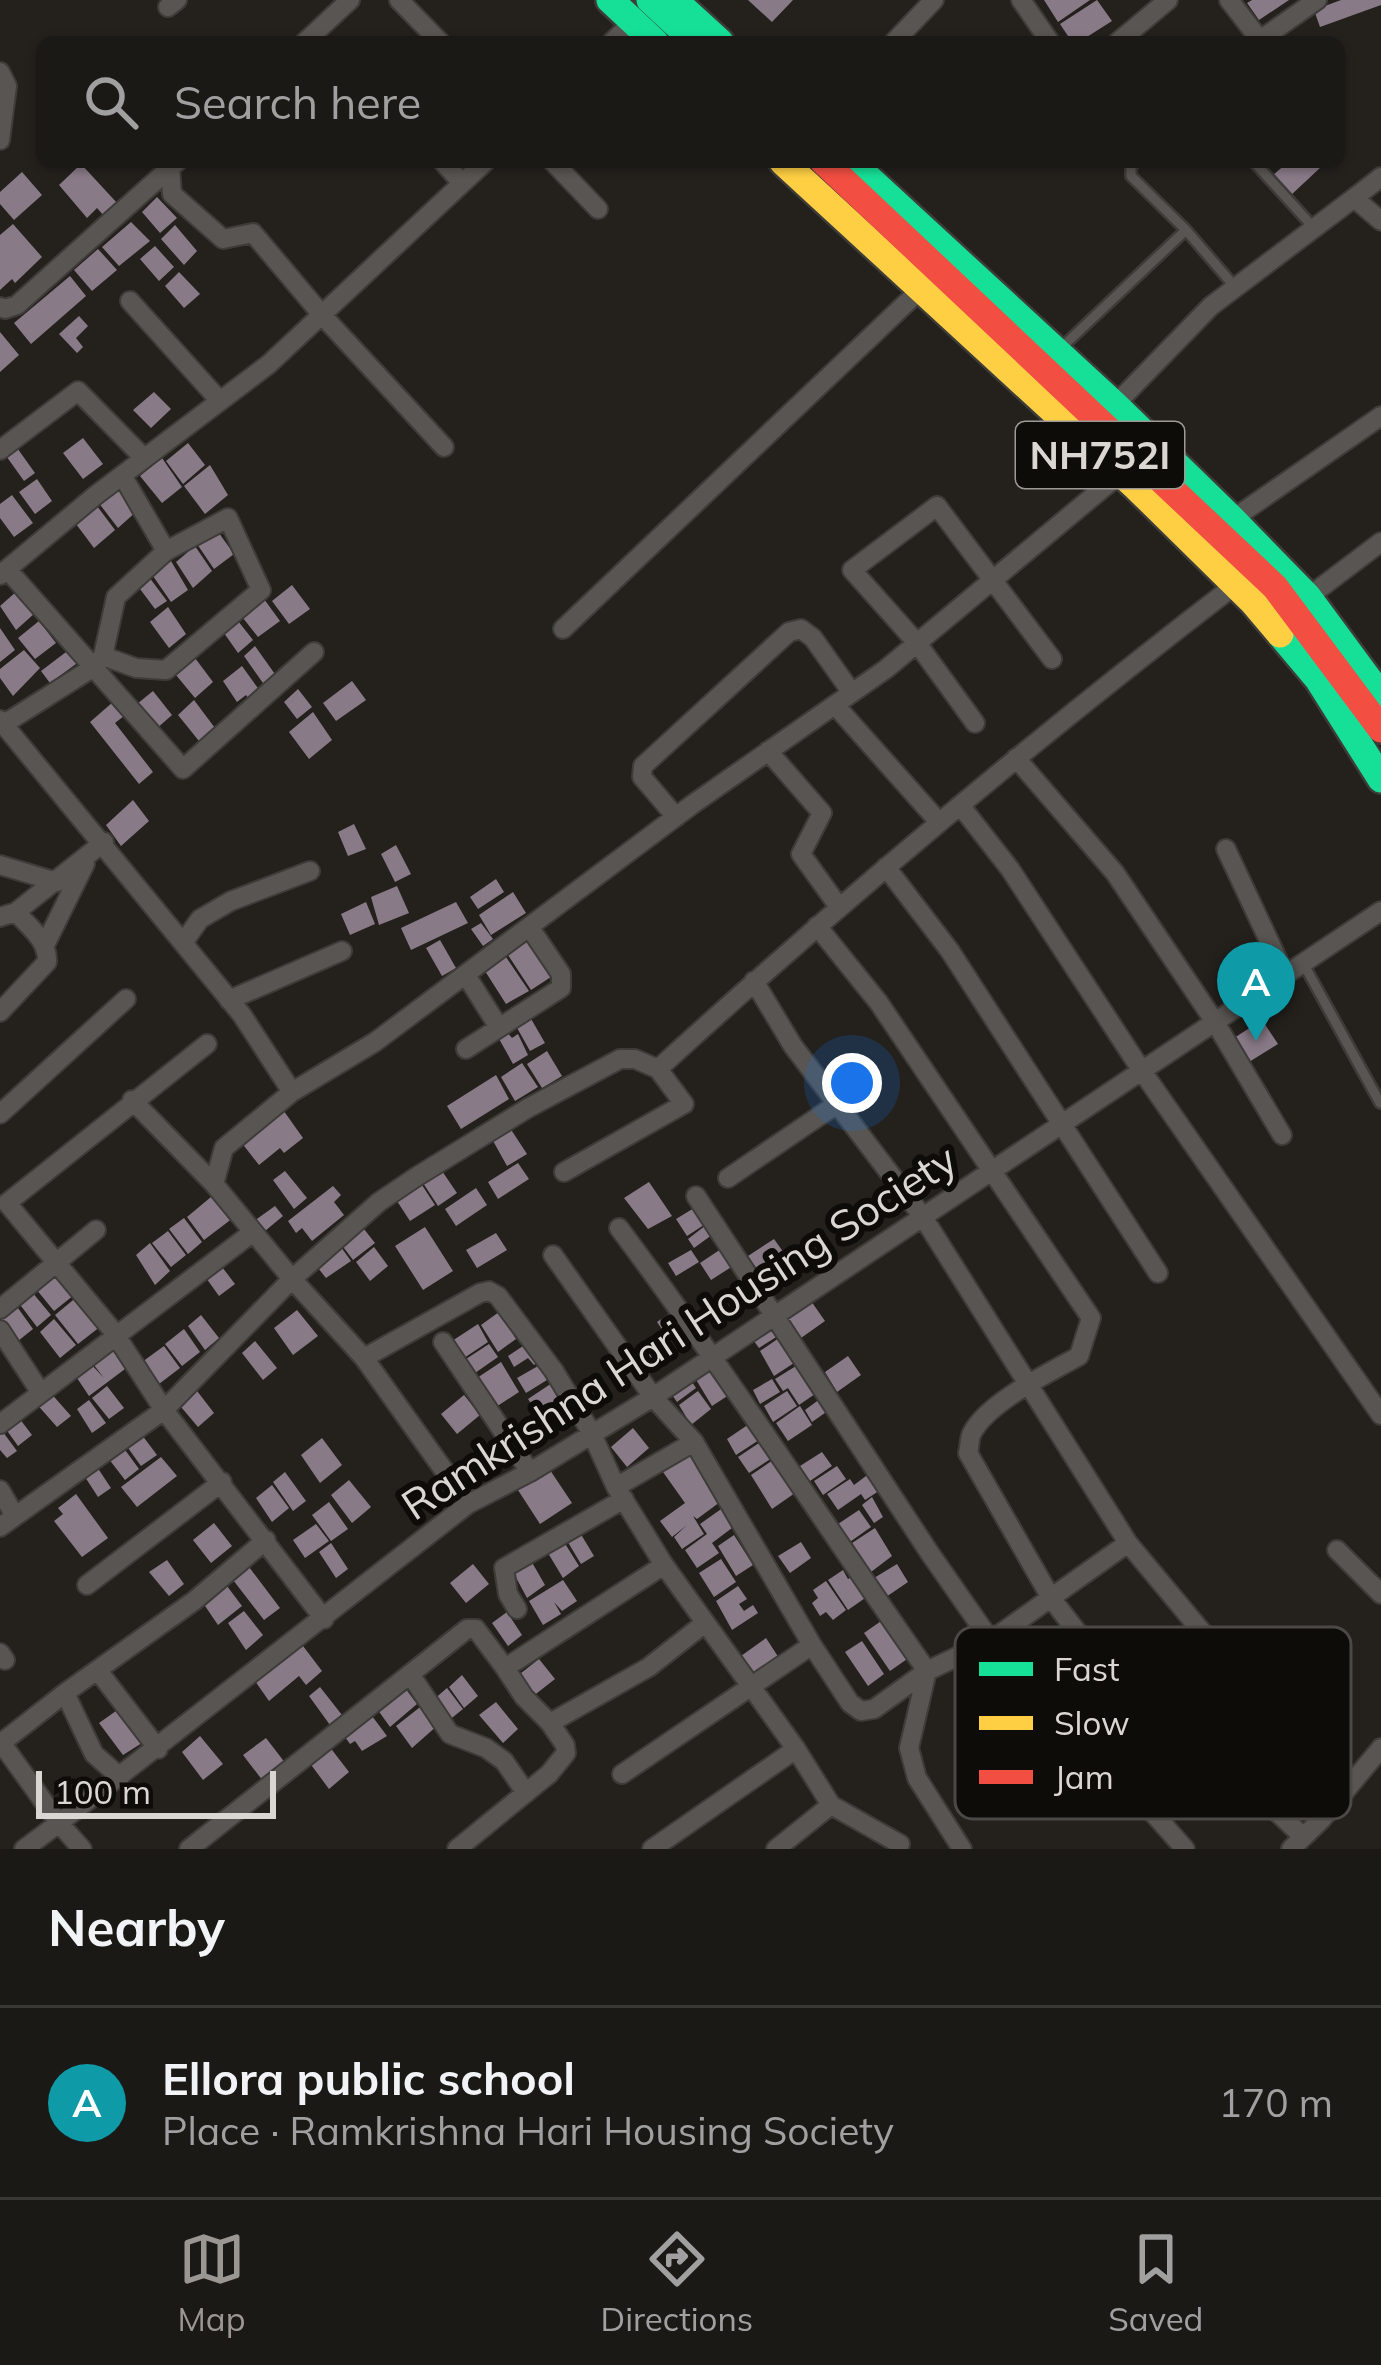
<!DOCTYPE html>
<meta charset="utf-8">
<style>
:root{--surface:#1b1916;--page:#24221f;--text:#f1f3f6;--muted:#a0a0a1;--line:#393835;--accent:#9a9793}
body{margin:0;font-family:Mulish,sans-serif;background:var(--page);color:var(--text)}
.scale{position:absolute;left:36px;bottom:30px;width:240px;box-sizing:border-box;padding-left:12px;border:6px solid #dad7d2;border-top:0;font-size:33px;line-height:42px;white-space:nowrap;color:#dad7d2;-webkit-text-stroke:9px #0e0c08;paint-order:stroke}
.you{position:absolute;left:852px;top:1083px;width:42px;height:42px;margin:-30px;border:9px solid #fff;border-radius:50%;background:#1a73e8;box-shadow:0 0 0 18px #1a73e833}
.badge{display:grid;place-items:center;width:78px;height:78px;border-radius:50%;background:var(--accent);color:#fff;font-size:39px;font-weight:700}
.pin{position:absolute;translate:-50% -99px;filter:drop-shadow(0 3px 6px #0008)}
.pin::after{content:'';position:absolute;top:63px;width:42px;height:36px;background:inherit;clip-path:polygon(0 0,100% 0,50% 100%)}
.list{margin:0;padding:0;list-style:none}
h2{display:flex;justify-content:space-between;align-items:center;height:156px;margin:0;padding:0 48px;font-size:51px}
h2 small{font-size:39px;font-weight:400;color:var(--muted)}
.list li{display:grid;grid-template-columns:78px 1fr auto;gap:36px;align-items:center;box-sizing:border-box;height:192px;padding:0 48px;border-top:3px solid var(--line)}
.list b{display:block;font-size:45px;white-space:nowrap}
.list p{margin:0;font-size:39px;white-space:nowrap;color:var(--muted)}
.list em{font-size:39px;font-style:normal;color:var(--muted)}
.icon{flex:none;width:66px;height:66px;fill:none;stroke:currentColor;stroke-width:2;stroke-linecap:round;stroke-linejoin:round}
.map{position:relative;flex:none;width:1381px;height:1849px;overflow:hidden}
.search{position:absolute;background:var(--surface);box-shadow:0 3px 9px #0004;left:36px;right:36px;top:36px;height:132px;display:flex;align-items:center;gap:30px;box-sizing:border-box;padding:0 42px;border-radius:18px;color:var(--muted);font-size:45px}
.sheet{height:348px;background:var(--surface)}
nav{display:flex;justify-content:space-around;align-items:center;box-sizing:border-box;height:168px;border-top:3px solid var(--line);background:var(--surface);font-size:33px;color:var(--muted)}
nav a{display:grid;justify-items:center;gap:6px}
nav .on{color:var(--accent)}
.map>svg:first-child{display:block}
</style>
<div class="map">
<svg width="1381" height="1849" viewBox="0 0 1381 1849">
<rect width="100%" height="100%" fill="#24211d"/>
<!-- building -->
<path fill="#897a87" d="M748,0H793L772,22Z
M1044,0H1090L1058,22Z
M1097,0L1112,21L1079,42H1072L1060,24Z
M1252,0H1289L1259,20L1247,3Z
M1341,0H1381V5L1320,27L1314,10Z
M1288,162H1316L1321,167L1290,196L1272,176Z
M81,164L118,204L105,217L97,208L87,218L59,185Z
M22,172L42,195L14,220L0,204V192Z
M157,197L177,218L160,233L142,212Z
M131,222L150,241L119,266L102,247Z
M13,224L42,257L15,283L12,279L0,290V235Z
M175,225L197,251L184,265L161,239Z
M155,246L174,267L159,281L140,259Z
M98,249L117,270L92,291L74,270Z
M179,272L200,294L184,308L165,286Z
M70,276L86,296L31,344L14,323Z
M79,316L88,326L76,338L83,347L77,353L59,334Z
M0,332L19,355L0,372Z
M154,392L171,409L151,428L133,410Z
M83,438L103,464L83,479L63,453Z
M188,443L205,465L183,484L166,461Z
M15,445L35,473L24,481L4,453Z
M162,458L182,487L162,503L140,476Z
M210,465L228,495L205,514L184,486Z
M37,479L52,501L35,514L19,492Z
M118,486L137,511L118,528L98,502Z
M12,495L33,523L14,537L0,518V504Z
M94,502L115,530L94,548L73,520Z
M216,529L234,554L214,569L197,544Z
M195,546L212,571L193,588L176,562Z
M171,561L188,590L171,602L153,576Z
M149,577L167,601L155,609L137,585Z
M292,585L310,609L289,624L272,601Z
M17,591L35,613L16,630L0,606Z
M264,599L280,621L258,637L243,618Z
M168,607L186,634L169,648L150,622Z
M39,621L56,643L35,659L18,638Z
M238,621L253,640L238,653L224,633Z
M0,628L15,650L0,662Z
M255,646L277,677L265,686L244,656Z
M70,649L80,661L50,683L41,671Z
M24,650L40,668L13,696L0,678V669Z
M195,658L213,682L195,698L176,675Z
M242,666L260,691L250,701L246,695L237,702L223,681Z
M352,681L366,700L336,721L323,703Z
M298,689L312,707L297,719L284,702Z
M153,691L172,715L156,729L137,704Z
M194,700L215,728L199,741L178,715Z
M113,702L124,716L115,723L153,772L139,784L90,722Z
M313,712L332,740L309,759L289,732Z
M133,800L149,821L121,846L106,825Z
M354,824L366,849L348,856L338,832Z
M396,845L411,874L395,882L381,854Z
M496,879L504,892L478,909L470,897Z
M397,886L409,913L379,925L371,897Z
M513,892L526,913L491,935L479,915Z
M366,902L375,924L350,935L341,914Z
M456,902L468,923L411,950L401,928Z
M481,923L493,939L483,946L471,929Z
M531,939L554,975L531,990L508,955Z
M440,940L456,968L442,976L426,948Z
M506,957L529,991L506,1004L485,971Z
M530,1017L545,1043L530,1051L516,1026Z
M1262,1020L1278,1044L1249,1062L1234,1038Z
M506,1031L512,1038L518,1034L528,1055L513,1064L498,1037Z
M547,1051L562,1076L542,1088L527,1064Z
M522,1063L538,1087L515,1101L501,1077Z
M496,1075L509,1099L461,1129L447,1106Z
M281,1107L303,1138L284,1153L280,1148L259,1165L241,1142Z
M510,1128L527,1154L507,1166L492,1139Z
M518,1163L529,1179L498,1199L488,1182Z
M285,1171L307,1198L294,1209L273,1180Z
M442,1171L457,1193L438,1206L423,1183Z
M420,1182L435,1205L410,1221L395,1198Z
M649,1182L672,1216L648,1229L624,1198Z
M333,1186L341,1195L334,1202L344,1215L312,1241L302,1228L296,1233L288,1221Z
M476,1188L487,1205L456,1226L445,1209Z
M217,1192L233,1218L204,1240L187,1217Z
M699,1205L710,1221L687,1236L676,1219Z
M275,1206L283,1216L259,1236L250,1224Z
M184,1218L202,1242L188,1254L169,1229Z
M710,1222L716,1232L694,1248L688,1239Z
M360,1224L375,1243L353,1260L338,1240Z
M425,1227L453,1271L423,1290L395,1246Z
M168,1231L186,1255L171,1267L152,1243Z
M496,1233L507,1250L477,1268L466,1250Z
M774,1239L784,1253L759,1272L748,1256Z
M150,1243L170,1271L155,1285L136,1255Z
M338,1243L351,1261L326,1278L314,1263Z
M374,1247L388,1266L370,1281L356,1262Z
M724,1247L736,1264L711,1280L700,1263Z
M691,1250L699,1262L676,1276L668,1263Z
M789,1252L801,1271L786,1281L774,1262Z
M219,1263L235,1284L219,1296L204,1275Z
M56,1273L74,1295L54,1311L36,1289Z
M745,1285L756,1298L735,1312L725,1297Z
M32,1292L51,1315L37,1327L18,1302Z
M78,1296L101,1326L78,1344L55,1315Z
M721,1299L730,1311L711,1322L703,1310Z
M811,1301L825,1321L801,1338L787,1318Z
M15,1304L33,1329L18,1341L0,1318Z
M297,1310L318,1336L293,1355L274,1328Z
M673,1311L689,1333L680,1340L683,1345L676,1350L657,1322Z
M499,1312L516,1339L498,1352L481,1325Z
M201,1315L219,1338L205,1350L188,1326Z
M54,1319L76,1345L60,1358L40,1332Z
M773,1322L781,1334L759,1348L751,1337Z
M478,1324L488,1342L464,1358L452,1341Z
M184,1329L200,1352L182,1366L165,1344Z
M661,1335L673,1351L649,1366L639,1350Z
M779,1338L794,1363L774,1376L760,1351Z
M255,1341L277,1368L263,1380L242,1353Z
M529,1342L542,1359L534,1365L528,1358L514,1367L508,1356Z
M489,1344L498,1357L475,1373L466,1359Z
M109,1345L125,1369L89,1396L73,1372L88,1361L104,1378L90,1360Z
M164,1346L180,1368L159,1384L142,1362Z
M848,1356L861,1375L837,1392L825,1372Z
M711,1361L732,1393L712,1406L692,1373Z
M501,1362L519,1392L496,1407L477,1378Z
M538,1366L547,1380L526,1393L517,1378Z
M796,1366L815,1394L799,1405L788,1388L783,1391L775,1379Z
M688,1376L696,1388L677,1402L668,1389Z
M772,1379L780,1392L760,1404L753,1390Z
M552,1383L563,1400L539,1416L528,1399Z
M107,1386L124,1408L109,1419L92,1398Z
M194,1387L214,1413L198,1427L176,1401Z
M49,1391L71,1416L57,1427L34,1401Z
M698,1391L711,1409L691,1425L679,1405Z
M787,1391L797,1406L773,1422L764,1406Z
M464,1395L480,1415L457,1434L441,1414Z
M824,1396L832,1408L812,1422L805,1410Z
M89,1400L106,1423L92,1433L77,1409Z
M800,1406L812,1425L788,1441L776,1423Z
M16,1414L32,1435L18,1446L3,1425Z
M749,1424L759,1440L736,1455L727,1439Z
M0,1428L17,1451L7,1458L0,1450Z
M633,1428L649,1448L627,1467L611,1447Z
M139,1431L157,1455L141,1466L123,1441Z
M322,1438L342,1465L320,1483L301,1455Z
M762,1441L772,1458L749,1473L738,1457Z
M120,1443L139,1469L125,1480L105,1454Z
M822,1452L832,1466L810,1481L800,1466Z
M689,1454L720,1502L697,1519L693,1516L704,1534L682,1549L674,1537L687,1525L672,1537L660,1521L685,1503L663,1472Z
M161,1457L177,1476L137,1507L121,1487Z
M773,1460L795,1493L772,1509L751,1475Z
M837,1466L846,1479L823,1495L814,1481Z
M97,1467L111,1488L98,1497L85,1477Z
M548,1467L572,1503L540,1524L516,1487Z
M874,1470L885,1487L865,1500L861,1494L838,1510L827,1494L850,1479L854,1485Z
M285,1472L306,1501L293,1511L273,1482Z
M349,1480L371,1507L352,1523L331,1495Z
M272,1485L289,1508L272,1522L256,1498Z
M76,1494L108,1538L82,1557L54,1521L63,1514L58,1508Z
M872,1497L883,1517L874,1523L862,1505Z
M329,1502L348,1529L331,1541L312,1515Z
M724,1507L736,1525L712,1543L719,1553L697,1568L685,1550L707,1534L700,1524Z
M859,1510L871,1527L847,1544L835,1526Z
M214,1523L232,1546L211,1563L193,1540Z
M316,1524L329,1541L305,1558L293,1540Z
M875,1528L892,1556L871,1572L852,1543Z
M579,1531L594,1556L581,1564L566,1539Z
M734,1535L753,1565L736,1576L718,1546Z
M564,1542L579,1566L563,1578L548,1553Z
M801,1542L811,1558L790,1573L778,1556Z
M331,1543L348,1569L336,1578L319,1552Z
M530,1559L545,1585L527,1598L512,1570Z
M721,1559L736,1582L714,1597L699,1573Z
M167,1560L184,1584L169,1596L149,1572Z
M246,1563L280,1608L264,1620L230,1576Z
M473,1564L489,1584L466,1603L450,1583Z
M897,1564L908,1582L886,1597L874,1578Z
M843,1570L848,1579L855,1575L868,1596L848,1610L828,1580Z
M563,1580L577,1601L562,1611L554,1602L561,1614L543,1625L529,1601Z
M826,1581L846,1610L833,1620L826,1612L820,1616L812,1603L818,1598L813,1590Z
M227,1586L242,1606L218,1625L203,1603Z
M738,1586L747,1599L739,1604L744,1611L753,1605L758,1613L732,1630L716,1601Z
M244,1611L263,1635L246,1650L228,1623Z
M507,1612L522,1635L508,1646L492,1623Z
M884,1619L910,1657L890,1671L864,1633Z
M766,1638L779,1658L754,1675L741,1656Z
M862,1641L884,1674L868,1686L845,1652Z
M303,1646L322,1671L306,1685L299,1676L269,1701L255,1681Z
M539,1659L555,1679L532,1697L516,1677Z
M462,1675L478,1696L464,1708L449,1687Z
M402,1684L417,1704L390,1727L375,1706Z
M320,1687L342,1715L330,1725L309,1696Z
M447,1688L463,1709L448,1721L432,1701Z
M496,1702L518,1729L503,1743L479,1715Z
M424,1704L438,1725L412,1748L396,1726Z
M116,1711L142,1743L123,1755L99,1723Z
M369,1712L387,1736L362,1751L355,1741L350,1744L342,1733Z
M200,1736L223,1764L203,1780L182,1752Z
M266,1738L286,1764L263,1781L243,1755Z
M329,1746L349,1772L329,1789L309,1762Z"/>
<g fill="none" stroke-linecap="round" stroke-linejoin="round">
<defs>
<path id="lane" d="M1136,162L1131,166V176L1186,230L1235,287
M1254,162L1314,228
M1060,349L1186,230
M1303,963L1380,1103"/>
<path id="street" d="M399,0L440,42
M1021,0L1050,42
M1229,0L1260,40L1317,0
M168,7L177,0
M305,42L350,0
M612,42L633,22
M894,42L934,0
M1118,42L1168,0
M0,72L7,86L0,140
M177,162L170,168L172,194L223,239L253,233L322,315L444,447
M443,162L462,183
M553,162L598,209
M1354,198L1381,177
M130,301L220,401
M0,307L5,309L17,305L170,168
M1108,412L1211,306L1354,198L1381,221
M0,450L78,391L144,458
M1227,523L1381,416
M7,569L183,769L314,652
M0,575L96,495L269,364L485,162
M1299,604L1381,542
M563,629L921,289
M103,656L136,668L166,670L261,590L228,518L166,551
M835,705L939,822
M0,720L183,943L200,919L231,901L310,871
M975,723L917,643L852,570L937,506L1052,659
M4,724L94,667L103,656L116,597L166,551L122,475
M768,751L822,813L801,854L839,907
M1016,758L1115,873L1215,1022L1282,1135
M960,805L1010,869L1142,1071L1381,1415
M676,817L642,777L643,766L789,632L801,629L813,638L852,693
M1226,849L1285,975
M0,865L57,882
M886,867L950,951L1158,1273
M16,912L104,842
M0,917L16,912C30,928 48,940 47,962L0,1012
M817,926L879,1003L1091,1318L1079,1356C1049,1373 988,1402 972,1433C969,1439 970,1446 968,1453L1051,1598L1138,1711
M183,943L242,1015L292,1092
M45,945L85,864
M466,975L498,1026
M754,981L793,1046L923,1217L1128,1543L1238,1675C1242,1706 1226,1713 1223,1741C1221,1765 1285,1818 1303,1837
M229,1000L342,951
M207,1044L7,1203L113,1331L164,1410L324,1619
M466,1049L561,988V974L530,928
M0,1114L126,999
M564,1172L684,1104L658,1069C844,899 1036,738 1235,585
M728,1178L837,1104
M214,1184L224,1148L292,1092L375,1042L693,804L886,669L1121,473
M696,1196L929,1552L1060,1740L1076,1754L1115,1770L1185,1849
M619,1228C727,1372 824,1524 927,1671L909,1748L917,1778L962,1849
M553,1255L653,1397L694,1442L812,1645L850,1703L861,1711L874,1709L927,1671L990,1641L1128,1543
M0,1309L96,1230
M0,1330L41,1393
M443,1342L530,1472
M364,1358L480,1293L489,1291L498,1296L554,1371L591,1432L616,1487L664,1565L796,1749L831,1805L900,1844
M0,1424L252,1233
M616,1487L694,1442
M0,1490L15,1516
M468,1504L364,1358L292,1279L379,1202L416,1177L528,1108L620,1059H635L658,1069
M0,1527L164,1410L292,1279L214,1184L132,1100
M1337,1550L1381,1594
M87,1585L222,1482
M517,1609L508,1594L504,1568L624,1499
M0,1653L5,1660
M505,1668L524,1697L550,1723
M99,1672L158,1749
M410,1674L450,1734L486,1748L504,1761L526,1793
M0,1741L59,1823L468,1504L530,1472L653,1397L1381,911
M0,1744L65,1693
M622,1774L812,1645
M120,1777L94,1754L65,1693L194,1601L266,1540
M24,1849L59,1823L82,1849
M189,1849L467,1629H476L505,1668L664,1565
M457,1849L549,1774L566,1753L565,1745L550,1723L649,1667L705,1623
M652,1849L796,1749
M776,1849L831,1805
M1291,1849L1321,1820L1381,1748"/>
<path id="fast" d="M610,0L655,42
M650,0L695,42
M674,0L720,42
M851,162L1115,405L1232,519L1308,597L1381,696
M1280,634L1318,679L1381,779"/>
<path id="slow" d="M783,162L1136,487L1252,601L1280,634"/>
<path id="jam" d="M824,162L1275,587L1381,729"/>
</defs>
<!-- lane casing -->
<use href="#lane" stroke="#3e3c38" stroke-width="14"/>
<!-- street casing -->
<use href="#street" stroke="#3e3c38" stroke-width="22"/>
<!-- fast casing -->
<use href="#fast" stroke="#3e3c38" stroke-width="32"/>
<!-- slow casing -->
<use href="#slow" stroke="#3e3c38" stroke-width="32"/>
<!-- jam casing -->
<use href="#jam" stroke="#3e3c38" stroke-width="32"/>
<!-- lane -->
<use href="#lane" stroke="#585552" stroke-width="9"/>
<!-- street -->
<use href="#street" stroke="#585552" stroke-width="18"/>
<!-- fast -->
<use href="#fast" stroke="#16e098" stroke-width="27"/>
<!-- slow -->
<use href="#slow" stroke="#ffcf43" stroke-width="27"/>
<!-- jam -->
<use href="#jam" stroke="#f24e42" stroke-width="27"/>
</g>
<g text-anchor="middle" stroke-width="12" stroke-linejoin="round" paint-order="stroke">
<!-- shield labels -->
<rect fill="#0e0c08" stroke="#9d9a95" stroke-width="3" x="1016" y="422" width="168" height="66" rx="9"/>
<g font-size="39" font-weight="bold" fill="#dad7d2">
<text x="1100" y="469">NH752I</text>
</g>
<!-- street labels -->
<g font-size="42" fill="#dad7d2" stroke="#0e0c08">
<text transform="translate(679 1332) rotate(-33)" y="15">Ramkrishna Hari Housing Society</text>
</g>
</g>
<!-- legend -->
<rect x="955" y="1627" width="396" height="192" rx="18" fill="#0e0c08" stroke="#4b4945" stroke-width="3"/>
<rect x="979" y="1662" width="54" height="14" fill="#16e098"/>
<rect x="979" y="1716" width="54" height="14" fill="#ffcf43"/>
<rect x="979" y="1770" width="54" height="14" fill="#f24e42"/>
<g font-size="33" fill="#dad7d2">
<text x="1054" y="1681">Fast</text>
<text x="1054" y="1735">Slow</text>
<text x="1054" y="1789">Jam</text>
</g>
</svg>
<div class="scale">100 m</div>
<div class="you"></div>
<div class="pin badge" style="left:1256px;top:1041px;background:#0f9aa8">A</div>
<div class="search"><svg class="icon" aria-label="search" viewBox="0 0 24 24"><circle cx="10" cy="10" r="6"/><path d="M15 15l6 6"/></svg>Search here</div>
</div>
<section class="sheet">
<h2>Nearby<small></small></h2>
<ul class="list">
<li><span class="badge" style="background:#0f9aa8">A</span><div><b>Ellora public school</b><p>Place · Ramkrishna Hari Housing Society</p></div><em>170 m</em></li>
</ul>
</section>
<nav>
<a class="on"><svg class="icon" aria-label="map" viewBox="0 0 24 24"><path d="M3 6l6-2 6 2 6-2v14l-6 2-6-2-6 2zM9 4v14M15 6v14"/></svg>Map</a>
<a><svg class="icon" aria-label="directions" viewBox="0 0 24 24"><path d="M12 3l9 9-9 9-9-9zM9 14v-3h6M13 9l2 2-2 2"/></svg>Directions</a>
<a><svg class="icon" aria-label="saved" viewBox="0 0 24 24"><path d="M7 4h10v16l-5-4-5 4z"/></svg>Saved</a>
</nav>
